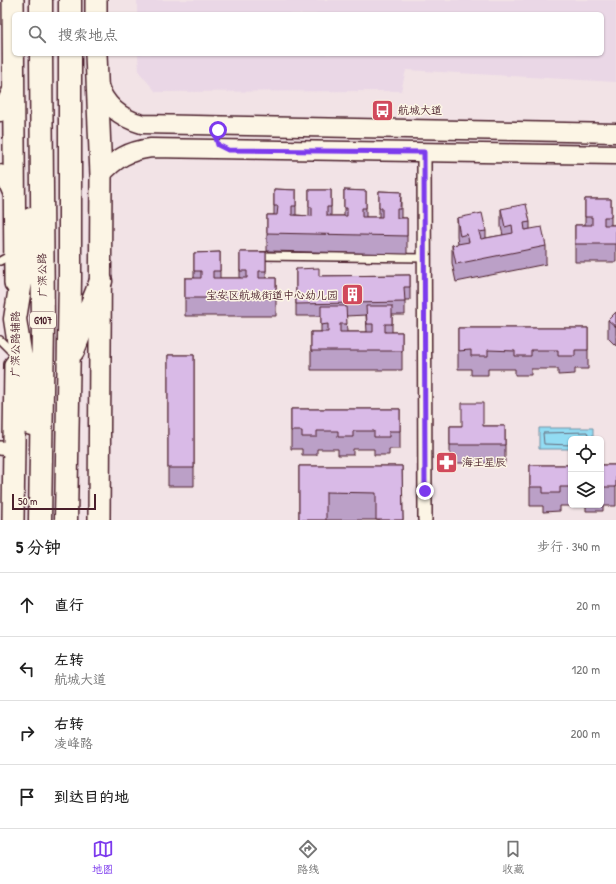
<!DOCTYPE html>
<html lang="zh">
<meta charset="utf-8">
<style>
:root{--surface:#fff;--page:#f2f2f2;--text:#222;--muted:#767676;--line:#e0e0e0;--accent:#7c3aed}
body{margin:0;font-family:"Patrick Hand","LXGW WenKai TC",sans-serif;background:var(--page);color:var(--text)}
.controls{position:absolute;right:12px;bottom:12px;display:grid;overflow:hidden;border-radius:6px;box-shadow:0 1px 3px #0004}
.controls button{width:36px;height:36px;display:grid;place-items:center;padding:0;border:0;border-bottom:1px solid var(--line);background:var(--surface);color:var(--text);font:20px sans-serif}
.scale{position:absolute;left:12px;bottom:10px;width:84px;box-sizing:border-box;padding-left:4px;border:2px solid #4a1f2b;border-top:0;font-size:11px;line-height:14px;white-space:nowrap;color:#4a1f2b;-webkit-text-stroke:3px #fcf5e5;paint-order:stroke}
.stop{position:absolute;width:12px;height:12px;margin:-9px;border:3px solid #7c3aed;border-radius:50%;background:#fff}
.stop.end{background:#7c3aed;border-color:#fff;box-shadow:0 1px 4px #0008}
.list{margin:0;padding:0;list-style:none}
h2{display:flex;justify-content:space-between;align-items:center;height:52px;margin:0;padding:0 16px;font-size:17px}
h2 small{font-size:13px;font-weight:400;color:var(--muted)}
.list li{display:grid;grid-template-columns:26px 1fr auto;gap:12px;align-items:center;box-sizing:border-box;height:64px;padding:0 16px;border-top:1px solid var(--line)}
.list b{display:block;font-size:15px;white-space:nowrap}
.list p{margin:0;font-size:13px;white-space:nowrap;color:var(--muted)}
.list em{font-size:13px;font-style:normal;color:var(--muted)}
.icon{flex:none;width:22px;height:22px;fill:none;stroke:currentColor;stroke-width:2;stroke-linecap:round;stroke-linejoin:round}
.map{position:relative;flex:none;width:616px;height:520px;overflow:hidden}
.search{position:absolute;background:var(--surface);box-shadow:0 1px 3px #0004;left:12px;right:12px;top:12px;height:44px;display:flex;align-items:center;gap:10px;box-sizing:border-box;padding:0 14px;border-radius:6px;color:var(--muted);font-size:15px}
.sheet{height:308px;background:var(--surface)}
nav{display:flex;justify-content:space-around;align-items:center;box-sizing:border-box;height:56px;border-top:1px solid var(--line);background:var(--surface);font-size:11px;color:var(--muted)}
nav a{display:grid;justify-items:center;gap:2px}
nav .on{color:var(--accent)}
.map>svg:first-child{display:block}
</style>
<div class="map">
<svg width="616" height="520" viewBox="0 0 616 520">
<rect width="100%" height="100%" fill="#f2e3e6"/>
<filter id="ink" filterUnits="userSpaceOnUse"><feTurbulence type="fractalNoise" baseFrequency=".025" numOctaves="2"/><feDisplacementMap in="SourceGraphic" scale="8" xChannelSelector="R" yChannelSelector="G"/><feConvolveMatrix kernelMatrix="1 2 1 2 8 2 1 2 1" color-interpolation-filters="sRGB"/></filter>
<g filter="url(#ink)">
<!-- built -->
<path fill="#ead7e6" d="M137,0H616V82L406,70L401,91L156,92L139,72L138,54H602V14H137Z"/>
<!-- water -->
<path fill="#92dcf3" stroke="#7590a3" d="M539,428H593V439H571V449H539Z"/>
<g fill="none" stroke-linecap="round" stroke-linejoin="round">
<!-- shore -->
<path stroke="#676b7b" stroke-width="1" d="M571,445L544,444L543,433L587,432L589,439"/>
<defs>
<path id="service" d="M261,256L424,258
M0,261L11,255
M0,340L14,354"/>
<path id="minor" d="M424,152L425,520
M0,448L15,450"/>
<path id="secondary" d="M98,84C105,105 120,118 142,124L616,133
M0,112L5,105L13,88
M0,174L7,181L14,197
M101,175C116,158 129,151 151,148L616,155"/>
<path id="primary" d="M13,0L15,283
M96,14V0
M96,54L101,175L99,520
M13,520L15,365"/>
<path id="trunk" d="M41,0V14
M70,0V14
M73,351L101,281
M31,424L15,319L31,219
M40,520L43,326L41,54
M66,520L70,278V54"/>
</defs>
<!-- service casing -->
<use href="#service" stroke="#4a1f2b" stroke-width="10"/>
<!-- minor casing -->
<use href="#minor" stroke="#4a1f2b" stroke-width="16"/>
<!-- secondary casing -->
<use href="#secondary" stroke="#4a1f2b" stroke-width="21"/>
<!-- primary casing -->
<use href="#primary" stroke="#4a1f2b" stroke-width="24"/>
<!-- trunk casing -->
<use href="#trunk" stroke="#4a1f2b" stroke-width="25"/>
<!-- service -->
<use href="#service" stroke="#fcf5e5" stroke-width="7"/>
<!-- minor -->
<use href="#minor" stroke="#fcf5e5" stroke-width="13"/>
<!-- secondary -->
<use href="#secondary" stroke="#fcf5e5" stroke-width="18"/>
<!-- primary -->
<use href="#primary" stroke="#fcf5e5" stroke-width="21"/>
<!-- trunk -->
<use href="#trunk" stroke="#fcf5e5" stroke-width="22"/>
</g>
<!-- wall -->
<path fill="#bba0c7" stroke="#4a1f2b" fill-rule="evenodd" d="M274,189L296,190V215L309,216V190H331V216H344V190L366,191V217H379V191L401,192V218H407V254L267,251V215H274Z
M585,199H611V225H616V262H575V225H585Z
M501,209L530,222V229L546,246V264L456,282L452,263V245L458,244L457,236V218L486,231V238L503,235L501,227Z
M220,252V278H240V252H266V278H276V316H185V278H194V253Z
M296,269L319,276L410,275V300H405V315H392V332H402V370H311V332H321V316H296ZM366,315L367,332H347L346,316Z
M616,312V346L608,338V320Z
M458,328H588V369H575V374L558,375V369H531V375H515V369H488V375H471V369H458Z
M168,355H194V486H168Z
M291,409H400V449H389V455H374V449H353V455H338V449H317V455H302V449H291Z
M450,426H505V463H450Z
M530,465H571V505H601V465H616V506H603V511H586V506H560V511L543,512V506H530Z
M299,466H402L403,520H299Z"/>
<!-- building -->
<path fill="#d9bae7" stroke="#4a1f2b" d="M274,189L296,190V206H292V215L312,216V207H309V190H331V207H327V216H347V208H344V190L366,191V208H362V217H382V208H379V191L401,192L400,209H397V218H407V236L267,233V215H277L278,206H274Z
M585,199H611V217H604V225H616V244H575V225H592V217H585Z
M526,204L530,222L524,223L525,230L542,227L546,246L456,264L452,245L469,242L467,234L460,236L457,218L482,213L486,231L479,232L481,239L513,233L512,225L505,227L501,209Z
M220,252V271H213V278H247V271H240V252H266V271H259V278H276V298H185V278H201V271H194V253Z
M319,268V276L410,275V287H404L405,302L296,304V269Z
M321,306H346L347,324H340V332H373V324H367L366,306H392V324H385V332H402V351H311V332H328V324L321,325Z
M616,312V327L608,320Z
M458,328H588V350H575V356H558V350H531V356H515V351L488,350V356H471V350L458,351Z
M168,355H194V468H168Z
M462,403H483V426H505V445H450V426H462Z
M291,409H400V431H389V437H374V431H353V437H338V431H317V437H302V431H291Z
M530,465H571V487H560V493H543V487H530Z
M601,465H616V487H603V493H601Z
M299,466H402L403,520H376V493L326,492V520H299Z"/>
</g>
<g fill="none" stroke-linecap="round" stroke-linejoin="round" filter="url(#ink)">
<!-- route -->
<path stroke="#7c3aed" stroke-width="5" d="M218,130L216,138L218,145L228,150L424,152L425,491"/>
</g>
<!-- icons -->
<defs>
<symbol id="bus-square" viewBox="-11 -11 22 22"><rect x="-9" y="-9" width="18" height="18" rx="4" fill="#d1495b" stroke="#fcf5e5"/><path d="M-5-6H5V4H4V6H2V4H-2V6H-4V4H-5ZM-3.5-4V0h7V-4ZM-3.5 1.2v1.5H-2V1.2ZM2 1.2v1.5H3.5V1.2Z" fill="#fff"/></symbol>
<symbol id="building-square" viewBox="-11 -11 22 22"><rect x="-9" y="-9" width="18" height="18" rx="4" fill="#d1495b" stroke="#fcf5e5"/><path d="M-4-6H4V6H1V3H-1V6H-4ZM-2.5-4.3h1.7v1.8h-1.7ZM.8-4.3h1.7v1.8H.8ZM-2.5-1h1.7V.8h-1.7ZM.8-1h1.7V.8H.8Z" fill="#fff"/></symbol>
<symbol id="pharmacy-square" viewBox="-11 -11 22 22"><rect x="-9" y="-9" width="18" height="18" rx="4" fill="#d1495b" stroke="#fcf5e5"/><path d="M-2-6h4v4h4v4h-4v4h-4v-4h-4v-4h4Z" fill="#fff"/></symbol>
</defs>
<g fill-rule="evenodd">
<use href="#bus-square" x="370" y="98" width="25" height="25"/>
<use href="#building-square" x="340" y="282" width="25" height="25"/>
<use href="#pharmacy-square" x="434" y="450" width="25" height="25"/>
</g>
<g text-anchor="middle" stroke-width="3" stroke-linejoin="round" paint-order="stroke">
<!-- shield labels -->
<rect fill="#fcf5e5" stroke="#7f5f63" stroke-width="1" x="30" y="312" width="26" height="16" rx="3"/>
<g font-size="10" font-weight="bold" fill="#4a1f2b">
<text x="43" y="324">G107</text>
</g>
<!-- poi labels -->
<g font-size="11" fill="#4a1f2b" stroke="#fcf5e5" text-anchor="start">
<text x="398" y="114">航城大道</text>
<text x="338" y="299" text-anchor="end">宝安区航城街道中心幼儿园</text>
<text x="462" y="466">海王星辰</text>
</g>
<!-- street labels -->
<g font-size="11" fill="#4a1f2b" stroke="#fcf5e5">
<text transform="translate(42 275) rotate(-91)" y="4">广深公路</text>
<text transform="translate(15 344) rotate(-90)" y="4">广深公路辅路</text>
</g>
</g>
</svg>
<div class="controls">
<button><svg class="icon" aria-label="locate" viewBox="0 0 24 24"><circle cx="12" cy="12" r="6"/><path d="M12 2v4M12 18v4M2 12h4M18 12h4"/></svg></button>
<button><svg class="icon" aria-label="layers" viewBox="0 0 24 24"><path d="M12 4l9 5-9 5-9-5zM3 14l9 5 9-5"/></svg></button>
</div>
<div class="scale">50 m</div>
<div class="stop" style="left:218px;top:130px"></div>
<div class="stop end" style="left:425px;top:491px"></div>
<div class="search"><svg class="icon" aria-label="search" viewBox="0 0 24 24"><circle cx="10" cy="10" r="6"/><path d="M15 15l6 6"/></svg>搜索地点</div>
</div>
<section class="sheet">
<h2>5 分钟<small>步行 · 340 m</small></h2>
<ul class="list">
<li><svg class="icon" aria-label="ahead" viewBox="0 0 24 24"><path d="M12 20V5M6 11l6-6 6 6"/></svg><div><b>直行</b></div><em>20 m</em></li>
<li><svg class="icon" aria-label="left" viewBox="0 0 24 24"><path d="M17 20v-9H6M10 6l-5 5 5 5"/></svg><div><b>左转</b><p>航城大道</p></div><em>120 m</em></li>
<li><svg class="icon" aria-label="right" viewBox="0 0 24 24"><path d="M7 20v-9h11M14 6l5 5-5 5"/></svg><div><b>右转</b><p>凌峰路</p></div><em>200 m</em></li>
<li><svg class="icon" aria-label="arrive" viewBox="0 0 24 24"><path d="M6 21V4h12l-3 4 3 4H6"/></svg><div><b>到达目的地</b></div></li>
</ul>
</section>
<nav>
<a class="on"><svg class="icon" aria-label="map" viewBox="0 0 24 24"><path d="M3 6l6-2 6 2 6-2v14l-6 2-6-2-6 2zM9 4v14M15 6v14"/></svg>地图</a>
<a><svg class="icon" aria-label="directions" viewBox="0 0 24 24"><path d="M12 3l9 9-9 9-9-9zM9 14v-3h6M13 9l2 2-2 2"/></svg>路线</a>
<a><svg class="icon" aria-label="saved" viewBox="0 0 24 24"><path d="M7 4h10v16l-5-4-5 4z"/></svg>收藏</a>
</nav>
